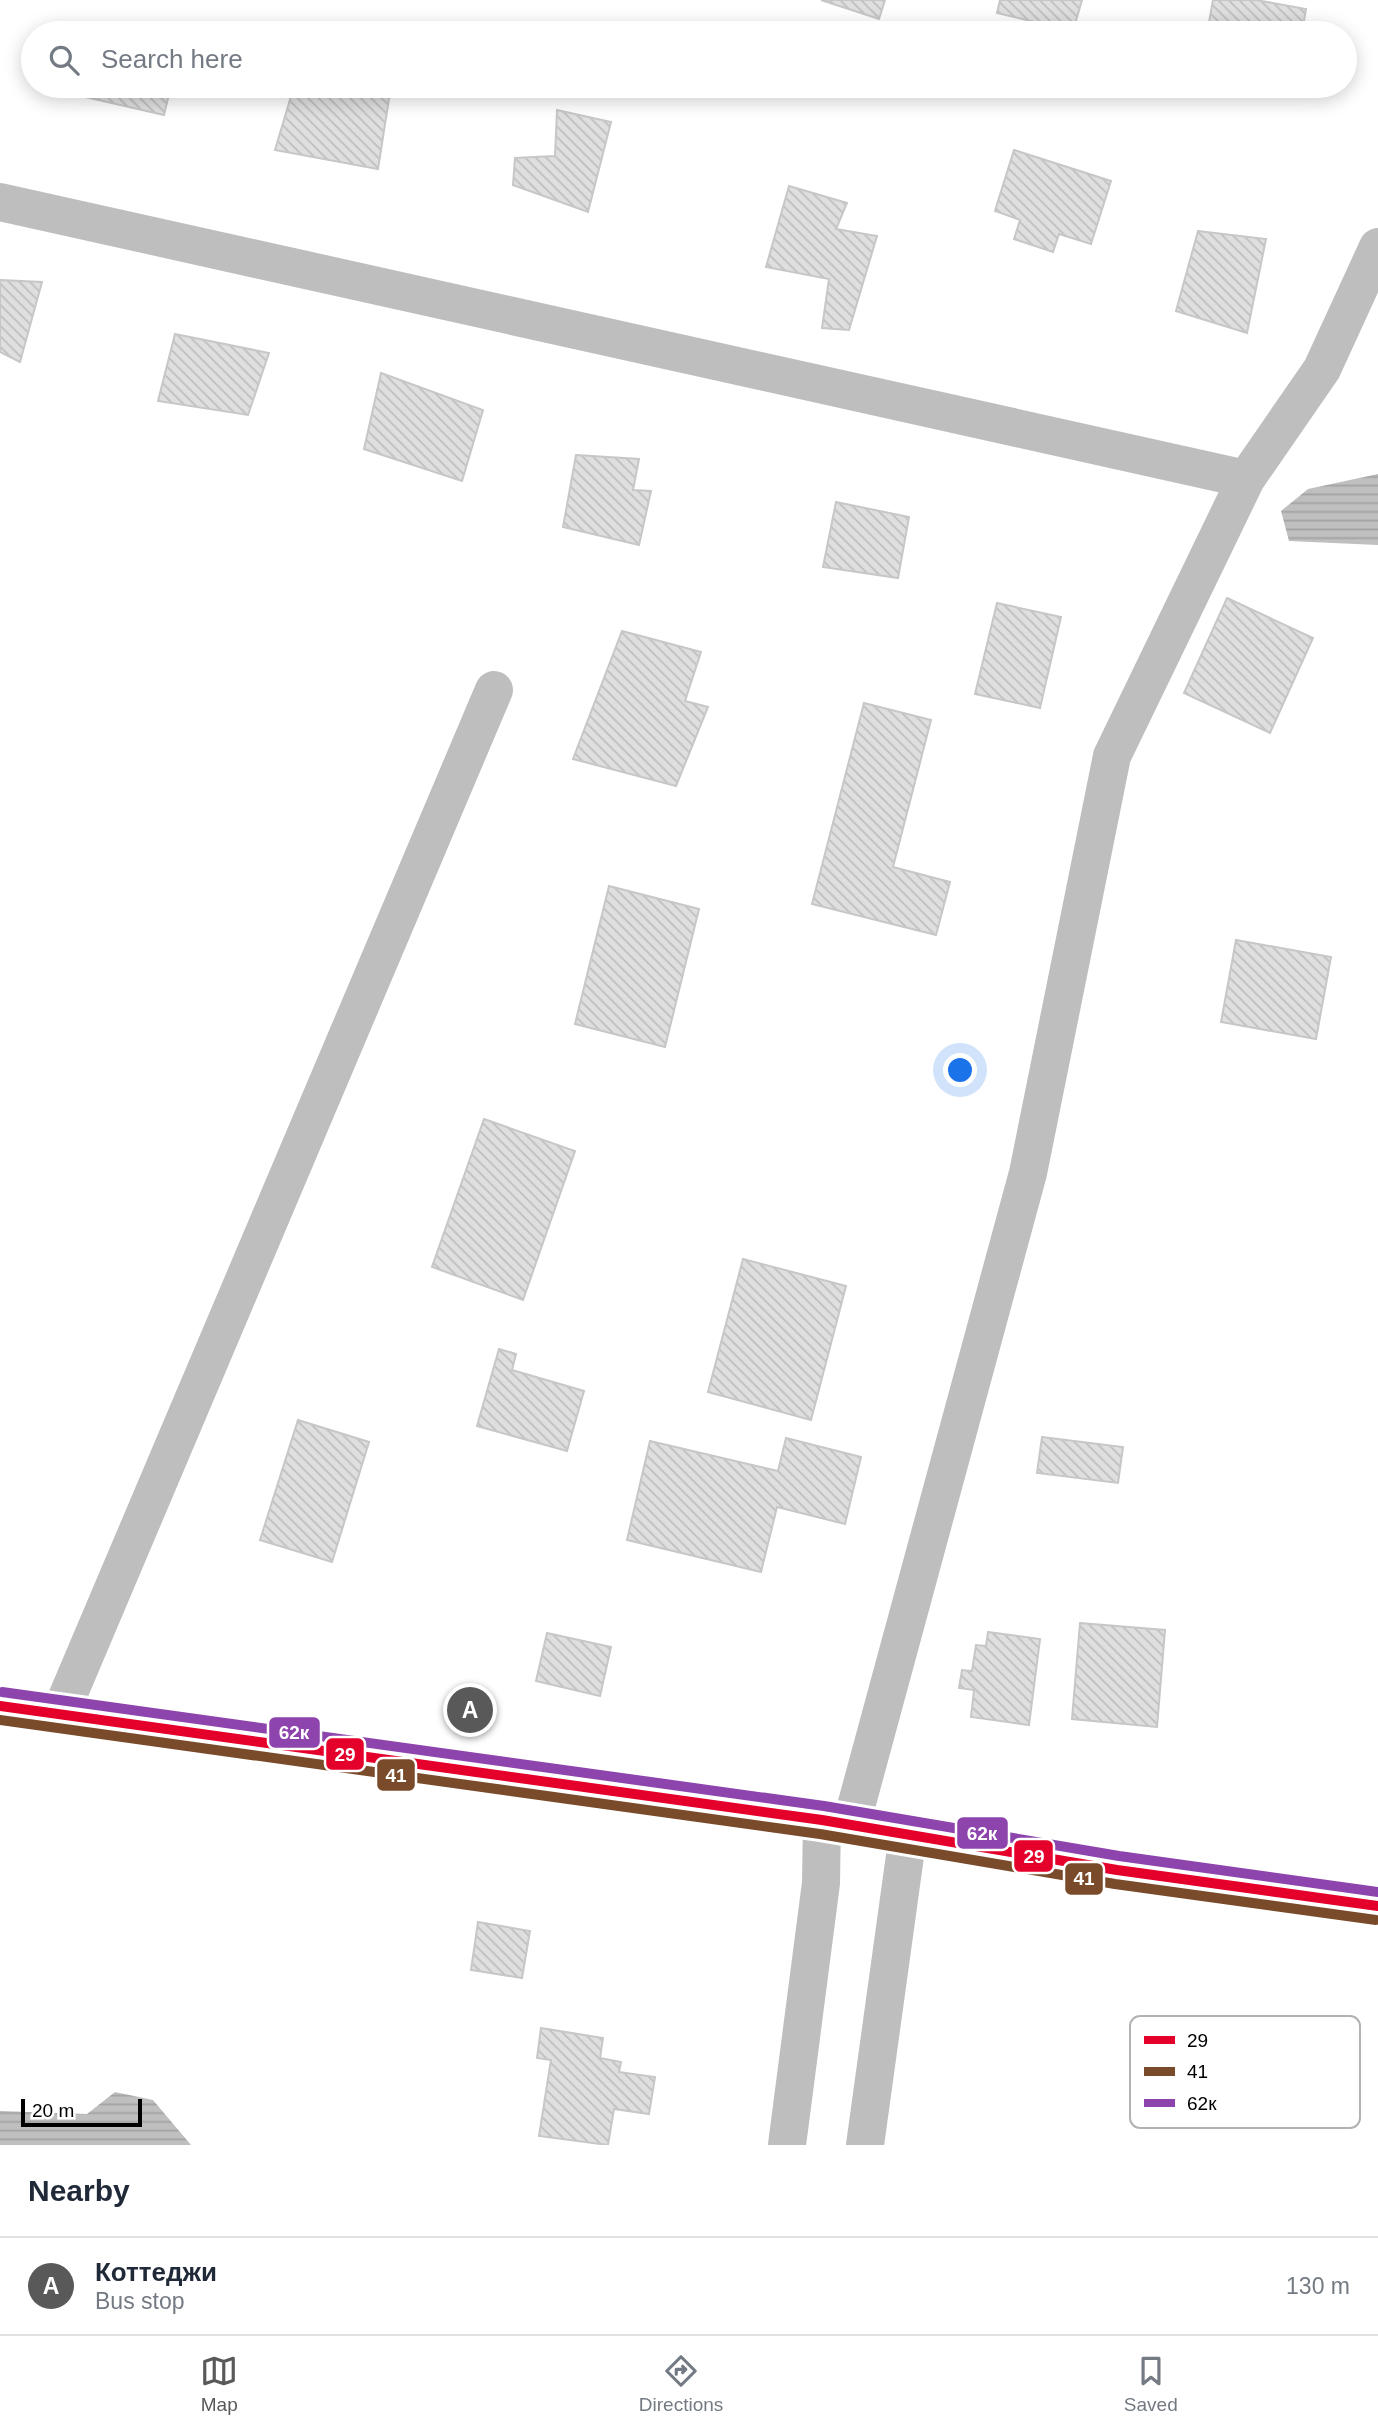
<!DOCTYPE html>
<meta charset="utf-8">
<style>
:root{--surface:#fff;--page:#f6f6f7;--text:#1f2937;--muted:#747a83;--line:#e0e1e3;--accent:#595959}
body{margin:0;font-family:Arial,sans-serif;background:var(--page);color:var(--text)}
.scale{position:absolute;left:21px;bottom:18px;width:121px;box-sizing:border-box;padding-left:7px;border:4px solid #000;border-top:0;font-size:19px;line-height:24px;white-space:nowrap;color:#000;-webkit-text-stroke:5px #fff;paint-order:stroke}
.you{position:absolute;left:961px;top:1071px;width:24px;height:24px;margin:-18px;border:5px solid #fff;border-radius:50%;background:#1a73e8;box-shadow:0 0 0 10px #1a73e833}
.badge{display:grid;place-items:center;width:46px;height:46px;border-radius:50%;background:var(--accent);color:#fff;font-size:23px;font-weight:700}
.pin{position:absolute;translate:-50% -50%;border:4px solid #fff;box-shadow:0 2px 7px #0006}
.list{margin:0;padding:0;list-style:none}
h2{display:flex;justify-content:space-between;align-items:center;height:91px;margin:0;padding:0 28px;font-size:30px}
h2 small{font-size:23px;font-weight:400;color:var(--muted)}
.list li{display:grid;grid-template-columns:46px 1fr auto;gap:21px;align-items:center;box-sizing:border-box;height:98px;padding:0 28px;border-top:2px solid var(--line)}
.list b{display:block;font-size:26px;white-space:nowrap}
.list p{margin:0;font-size:23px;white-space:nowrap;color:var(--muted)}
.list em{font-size:23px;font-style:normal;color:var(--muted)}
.icon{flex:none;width:38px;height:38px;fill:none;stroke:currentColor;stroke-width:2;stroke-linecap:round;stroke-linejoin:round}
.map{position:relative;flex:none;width:1378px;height:2145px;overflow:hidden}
.search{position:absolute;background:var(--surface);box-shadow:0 4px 18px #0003;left:21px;right:21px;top:21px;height:77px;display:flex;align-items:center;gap:18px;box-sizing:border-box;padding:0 24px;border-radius:38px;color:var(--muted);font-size:26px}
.sheet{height:189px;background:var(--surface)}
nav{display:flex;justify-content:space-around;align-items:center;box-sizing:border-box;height:98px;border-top:2px solid var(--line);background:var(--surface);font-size:19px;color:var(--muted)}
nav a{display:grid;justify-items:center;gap:4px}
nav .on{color:var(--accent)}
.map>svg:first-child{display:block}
</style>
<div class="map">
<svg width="1378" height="2145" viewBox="0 0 1378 2145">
<defs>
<pattern id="water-rules" width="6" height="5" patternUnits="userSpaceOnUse" patternTransform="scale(1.75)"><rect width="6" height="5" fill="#bfbfbf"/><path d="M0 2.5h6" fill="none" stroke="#a2a2a2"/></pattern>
<pattern id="building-back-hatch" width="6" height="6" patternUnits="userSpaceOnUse" patternTransform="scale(1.75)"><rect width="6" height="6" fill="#dfdfdf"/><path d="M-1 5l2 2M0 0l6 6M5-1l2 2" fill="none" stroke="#bebebe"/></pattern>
</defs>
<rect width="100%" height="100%" fill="#fff"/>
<!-- water -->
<path fill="url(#water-rules)" d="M1378,474V545L1289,541L1281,511L1308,489Z
M115,2092L153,2100L191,2145H0V2111L87,2114Z"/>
<!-- building -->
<path fill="url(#building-back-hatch)" stroke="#c7c7c7" stroke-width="2" d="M821,0H885L879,19Z
M1000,0H1082L1073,31L997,13Z
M1213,0H1256L1306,9L1302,33H1207Z
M98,22L145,33H95Z
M83,86H171L164,115L81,96Z
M294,86H391L378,169L275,150Z
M1243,86H1293L1292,95Z
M557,110L611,122L588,212L513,185L515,158L555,156Z
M1014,150L1111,181L1091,244L1059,234L1053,252L1014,239L1020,220L995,211Z
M789,186L847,203L836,229L877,236L849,330L822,328L829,279L766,267Z
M1198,231L1266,239L1247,333L1176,311Z
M0,280L42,282L20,362L0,352Z
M175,334L269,353L248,415L158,401Z
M381,373L483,410L462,481L364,449Z
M576,455L639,459L633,490L651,491L639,545L563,527Z
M836,502L909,517L898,578L823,567Z
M1227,598L1313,638L1270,733L1184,693Z
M997,603L1061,617L1040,708L975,694Z
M622,631L701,652L685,701L708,707L676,786L573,759Z
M864,703L931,720L893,867L950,882L936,935L812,904Z
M609,886L699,909L665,1047L575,1024Z
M1236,940L1331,957L1316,1039L1221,1022Z
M484,1119L575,1151L523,1300L432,1267Z
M743,1259L846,1286L811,1420L708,1392Z
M499,1349L516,1354L512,1370L584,1391L567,1451L477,1426Z
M298,1420L369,1442L332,1562L260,1540Z
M1042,1437L1123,1447L1118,1483L1037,1473Z
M786,1438L861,1457L845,1524L777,1507L761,1572L627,1540L650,1441L778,1471Z
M1080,1623L1165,1630L1157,1727L1072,1719Z
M988,1632L1040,1639L1029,1725L971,1717L974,1690L959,1688L962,1670L972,1671L976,1645L986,1646Z
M547,1633L611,1647L600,1696L536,1681Z
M478,1922L530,1931L522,1978L471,1970Z
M541,2028L603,2038L600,2058L621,2062L619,2072L655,2077L649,2114L614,2109L608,2145L539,2136L551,2060L537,2058Z"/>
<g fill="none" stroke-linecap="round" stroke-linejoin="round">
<defs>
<path id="major" d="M0,1706L822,1820L1117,1870L1378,1906"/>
</defs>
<!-- major casing -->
<use href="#major" stroke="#dbdbdb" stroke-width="41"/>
<!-- minor -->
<path stroke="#bebebe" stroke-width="38" d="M0,202L1246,479
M60,1714L494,690
M851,1825L1028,1173L1112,756L1246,479L1322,369L1378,247
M787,2145L821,1883L822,1820
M865,2145L908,1834"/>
<!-- major -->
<use href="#major" stroke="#bebebe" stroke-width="38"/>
<defs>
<path id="bus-1" d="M0,1706L822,1820L1117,1870L1378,1906"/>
<path id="bus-2" d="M0,1720L820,1834L1115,1884L1376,1920"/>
<path id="bus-3" d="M2,1692L824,1806L1119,1856L1378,1892"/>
</defs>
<!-- bus-1 casing -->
<use href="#bus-1" stroke="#fff" stroke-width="16"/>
<!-- bus-2 casing -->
<use href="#bus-2" stroke="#fff" stroke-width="16"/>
<!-- bus-3 casing -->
<use href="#bus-3" stroke="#fff" stroke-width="16"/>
<!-- bus-1 -->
<use href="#bus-1" stroke="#e4002b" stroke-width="10"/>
<!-- bus-2 -->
<use href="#bus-2" stroke="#7a4b2a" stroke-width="10"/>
<!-- bus-3 -->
<use href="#bus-3" stroke="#8e44ad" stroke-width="10"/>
</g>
<!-- legend -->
<rect x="1130" y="2016" width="230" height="112" rx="10" fill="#fff" stroke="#b2b2b2" stroke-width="2"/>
<rect x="1144" y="2036" width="31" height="8" fill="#e4002b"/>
<rect x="1144" y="2067" width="31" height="9" fill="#7a4b2a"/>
<rect x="1144" y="2099" width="31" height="8" fill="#8e44ad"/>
<g font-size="19" fill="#000">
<text x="1187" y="2047">29</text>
<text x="1187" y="2078">41</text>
<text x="1187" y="2110">62к</text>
</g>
<g stroke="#fff" stroke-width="2.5">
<rect x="268" y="1716" width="53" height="33" rx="7" fill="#8e44ad"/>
<rect x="325" y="1737" width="40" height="34" rx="7" fill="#e4002b"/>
<rect x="376" y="1758" width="40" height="34" rx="7" fill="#7a4b2a"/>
<rect x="956" y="1816" width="53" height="34" rx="7" fill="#8e44ad"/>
<rect x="1013" y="1839" width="41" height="34" rx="7" fill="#e4002b"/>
<rect x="1064" y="1862" width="40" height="34" rx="7" fill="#7a4b2a"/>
</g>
<g font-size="19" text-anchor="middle" font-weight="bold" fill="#fff">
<text x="294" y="1739">62к</text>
<text x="345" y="1761">29</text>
<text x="396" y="1782">41</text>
<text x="982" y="1840">62к</text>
<text x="1034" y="1863">29</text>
<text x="1084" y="1885">41</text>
</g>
</svg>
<div class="scale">20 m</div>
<div class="you"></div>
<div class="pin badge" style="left:470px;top:1710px">A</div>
<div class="search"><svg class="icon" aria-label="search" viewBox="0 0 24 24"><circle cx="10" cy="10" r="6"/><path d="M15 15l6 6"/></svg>Search here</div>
</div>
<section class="sheet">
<h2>Nearby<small></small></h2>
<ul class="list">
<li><span class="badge">A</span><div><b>Коттеджи</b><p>Bus stop</p></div><em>130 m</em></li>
</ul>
</section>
<nav>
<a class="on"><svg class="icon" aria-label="map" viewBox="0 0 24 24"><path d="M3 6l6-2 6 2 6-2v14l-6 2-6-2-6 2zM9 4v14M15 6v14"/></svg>Map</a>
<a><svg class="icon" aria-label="directions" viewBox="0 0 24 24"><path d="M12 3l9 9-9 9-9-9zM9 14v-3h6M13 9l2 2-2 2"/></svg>Directions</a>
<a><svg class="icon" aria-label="saved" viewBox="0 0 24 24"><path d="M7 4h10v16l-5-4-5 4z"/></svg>Saved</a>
</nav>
